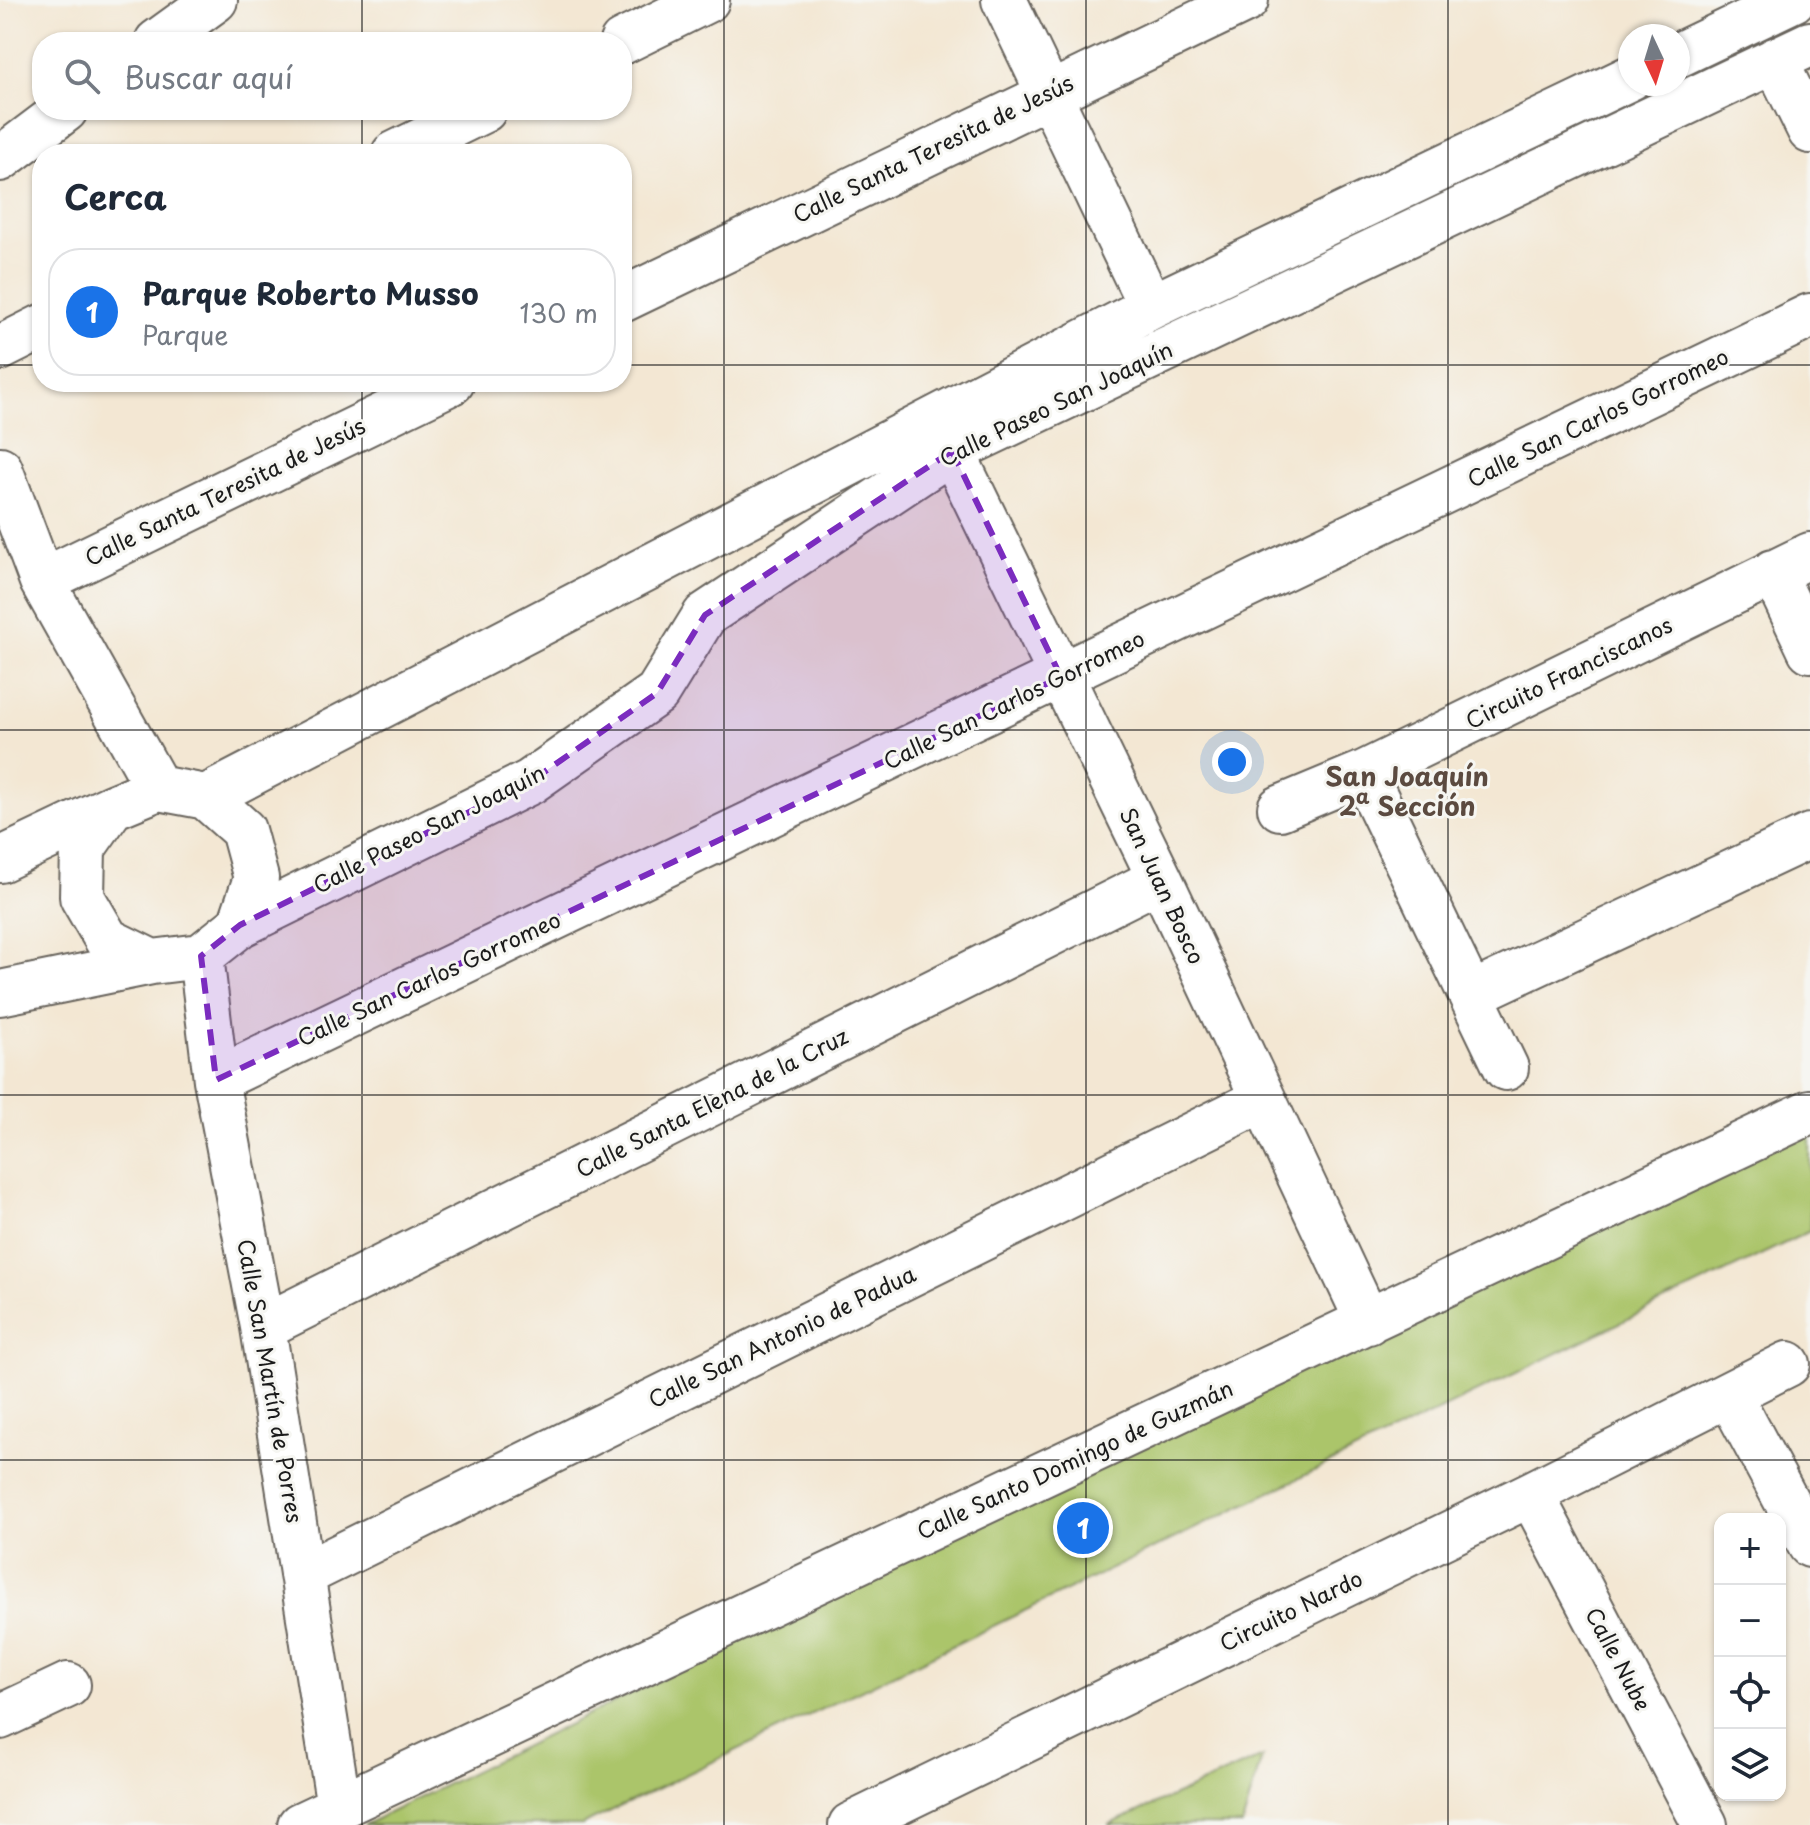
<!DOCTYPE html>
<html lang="es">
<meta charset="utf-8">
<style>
:root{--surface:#fff;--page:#f2f2f3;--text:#1f2937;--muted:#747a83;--line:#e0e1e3;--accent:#1a73e8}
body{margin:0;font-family:"Playpen Sans",sans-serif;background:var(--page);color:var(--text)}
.controls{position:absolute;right:24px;bottom:24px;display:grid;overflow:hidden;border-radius:16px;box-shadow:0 2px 6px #0004}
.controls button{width:72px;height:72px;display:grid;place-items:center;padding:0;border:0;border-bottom:2px solid var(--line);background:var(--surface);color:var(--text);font:40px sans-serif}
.compass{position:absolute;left:1618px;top:24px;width:72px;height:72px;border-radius:50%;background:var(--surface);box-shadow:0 2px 6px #0004;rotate:176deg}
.you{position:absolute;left:1232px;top:762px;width:28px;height:28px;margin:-20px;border:6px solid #fff;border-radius:50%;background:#1a73e8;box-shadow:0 0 0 12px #1a73e833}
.badge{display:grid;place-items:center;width:52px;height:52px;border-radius:50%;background:var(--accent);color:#fff;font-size:26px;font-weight:700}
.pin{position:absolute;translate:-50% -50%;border:4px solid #fff;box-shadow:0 2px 8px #0006}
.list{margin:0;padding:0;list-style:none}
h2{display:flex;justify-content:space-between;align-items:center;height:104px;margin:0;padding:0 32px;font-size:34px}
h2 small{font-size:26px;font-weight:400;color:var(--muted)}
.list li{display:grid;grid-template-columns:52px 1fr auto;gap:24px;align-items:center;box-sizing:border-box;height:128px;margin:0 16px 16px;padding:0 16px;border:2px solid var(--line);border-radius:32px}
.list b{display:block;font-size:30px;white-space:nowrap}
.list p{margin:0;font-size:26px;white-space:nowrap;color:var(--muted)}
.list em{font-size:26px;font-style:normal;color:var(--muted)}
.icon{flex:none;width:44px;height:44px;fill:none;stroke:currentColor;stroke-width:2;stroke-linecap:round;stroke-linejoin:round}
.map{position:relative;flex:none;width:1810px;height:1825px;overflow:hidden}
.search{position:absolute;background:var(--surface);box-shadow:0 2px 6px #0004;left:32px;top:32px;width:600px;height:88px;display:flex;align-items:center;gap:20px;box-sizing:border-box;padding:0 28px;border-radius:32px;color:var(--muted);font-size:30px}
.panel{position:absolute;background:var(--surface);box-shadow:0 2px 6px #0004;left:32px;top:144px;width:600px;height:248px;border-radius:32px}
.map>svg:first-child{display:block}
</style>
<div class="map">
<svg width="1810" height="1825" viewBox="0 0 1810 1825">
<rect width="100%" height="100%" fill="#f6f6f2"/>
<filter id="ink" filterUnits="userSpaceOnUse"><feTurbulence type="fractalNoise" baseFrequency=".0125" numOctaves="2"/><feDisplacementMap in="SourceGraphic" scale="16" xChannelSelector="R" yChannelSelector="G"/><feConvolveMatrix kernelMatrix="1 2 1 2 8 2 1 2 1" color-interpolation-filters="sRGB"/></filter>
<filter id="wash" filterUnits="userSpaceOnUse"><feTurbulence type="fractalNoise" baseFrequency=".006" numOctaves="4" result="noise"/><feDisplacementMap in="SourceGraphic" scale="32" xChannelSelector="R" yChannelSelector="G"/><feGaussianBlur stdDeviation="1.8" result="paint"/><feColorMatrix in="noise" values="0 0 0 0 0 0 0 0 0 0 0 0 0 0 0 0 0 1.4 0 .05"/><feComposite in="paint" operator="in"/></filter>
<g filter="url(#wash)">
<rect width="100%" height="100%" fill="#f3e7d3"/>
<!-- green -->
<path fill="#abc56b" stroke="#647044" stroke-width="2" d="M1810,1115V1231L582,1825H364Z
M1262,1757L1242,1825H1108Z"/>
</g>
<g filter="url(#ink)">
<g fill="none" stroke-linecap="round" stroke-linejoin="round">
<defs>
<path id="minor" d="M1004,0L1151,307
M157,42L215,0
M622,42L707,0
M1678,55L1793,0
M1775,60L1810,131
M394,154L484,110
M0,159L65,110
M622,300L1246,0
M0,348L42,327
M952,451L1160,879L1368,1322
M0,469L42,581L158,788
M1773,572L1810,650
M42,581L452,382
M1364,773L1506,1068
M206,797L1151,307L1630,78
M1280,808L1364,773L1810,555
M0,860L112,807L158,788L206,797L243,830L256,878L240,925L201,956L152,962L107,940L82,897L83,848L112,807
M240,925L530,782L657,693L705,615L952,451L1810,44
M201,956L216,1080L263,1327L339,1807
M0,993L152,962
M1472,994L1810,836
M216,1080L1810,316
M263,1327L1160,879
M1729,1394L1810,1545
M1531,1494L1705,1825
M302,1575L1262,1100
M0,1717L68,1685
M300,1825L1810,1112
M851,1825L1531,1494L1788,1364"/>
</defs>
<!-- minor casing -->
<use href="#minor" stroke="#67635c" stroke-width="48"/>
<!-- minor -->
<use href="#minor" stroke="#fff" stroke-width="44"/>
</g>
</g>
<!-- marked area -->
<path fill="#7b2cbf" fill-opacity="0.2" stroke="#7b2cbf" stroke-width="6" stroke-dasharray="16 10" stroke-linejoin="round" d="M952,451L1061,677L216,1080L201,956L240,925L530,782L657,693L705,615Z"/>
<!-- grid -->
<path fill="none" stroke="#1c1c1c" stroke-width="2" stroke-opacity="0.55" d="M362,0V42M724,0V1825M1086,0V1825M1448,0V1825M362,110V154M0,365H42M622,365H1810M362,382V1825M0,730H1810M0,1095H1810M0,1460H1810"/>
<g text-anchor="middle" stroke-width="6" stroke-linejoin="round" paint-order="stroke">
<!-- street labels -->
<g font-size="22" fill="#1c1c1c" stroke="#f6f6f2">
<text transform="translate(933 149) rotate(-26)" y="8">Calle Santa Teresita de Jesús</text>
<text transform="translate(1056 404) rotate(-26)" y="8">Calle Paseo San Joaquín</text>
<text transform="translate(1598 418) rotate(-26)" y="8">Calle San Carlos Gorromeo</text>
<text transform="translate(225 492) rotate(-26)" y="8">Calle Santa Teresita de Jesús</text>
<text transform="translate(1569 673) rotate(-26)" y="8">Circuito Franciscanos</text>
<text transform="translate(1014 700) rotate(-26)" y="8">Calle San Carlos Gorromeo</text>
<text transform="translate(429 829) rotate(-27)" y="8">Calle Paseo San Joaquín</text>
<text transform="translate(1162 886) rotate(65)" y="8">San Juan Bosco</text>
<text transform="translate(429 979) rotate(-25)" y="8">Calle San Carlos Gorromeo</text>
<text transform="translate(712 1103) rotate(-27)" y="8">Calle Santa Elena de la Cruz</text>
<text transform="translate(782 1337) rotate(-26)" y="8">Calle San Antonio de Padua</text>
<text transform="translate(270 1381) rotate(80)" y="8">Calle San Martín de Porres</text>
<text transform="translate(1075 1460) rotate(-25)" y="8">Calle Santo Domingo de Guzmán</text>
<text transform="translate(1291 1611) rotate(-26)" y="8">Circuito Nardo</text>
<text transform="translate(1618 1659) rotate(62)" y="8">Calle Nube</text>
</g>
<!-- quarter labels -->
<g font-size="26" font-weight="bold" fill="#5b4a40" stroke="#f6f6f2">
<text x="1407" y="786">San Joaquín<tspan x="1407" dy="30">2ª Sección</tspan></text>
</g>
</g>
</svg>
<div class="controls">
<button>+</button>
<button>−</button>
<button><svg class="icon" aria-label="locate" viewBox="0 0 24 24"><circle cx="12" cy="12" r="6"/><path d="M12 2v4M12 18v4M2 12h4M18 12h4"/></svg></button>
<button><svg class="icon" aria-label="layers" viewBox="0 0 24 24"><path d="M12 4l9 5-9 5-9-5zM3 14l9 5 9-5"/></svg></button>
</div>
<svg class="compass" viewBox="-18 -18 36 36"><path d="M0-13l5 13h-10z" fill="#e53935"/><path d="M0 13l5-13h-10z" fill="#747a83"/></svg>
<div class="you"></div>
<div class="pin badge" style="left:1083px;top:1528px">1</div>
<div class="search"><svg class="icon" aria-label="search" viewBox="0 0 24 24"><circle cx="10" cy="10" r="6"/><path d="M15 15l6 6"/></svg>Buscar aquí</div>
<section class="panel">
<h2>Cerca<small></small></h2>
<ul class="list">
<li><span class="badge">1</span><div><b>Parque Roberto Musso</b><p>Parque</p></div><em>130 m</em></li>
</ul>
</section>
</div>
